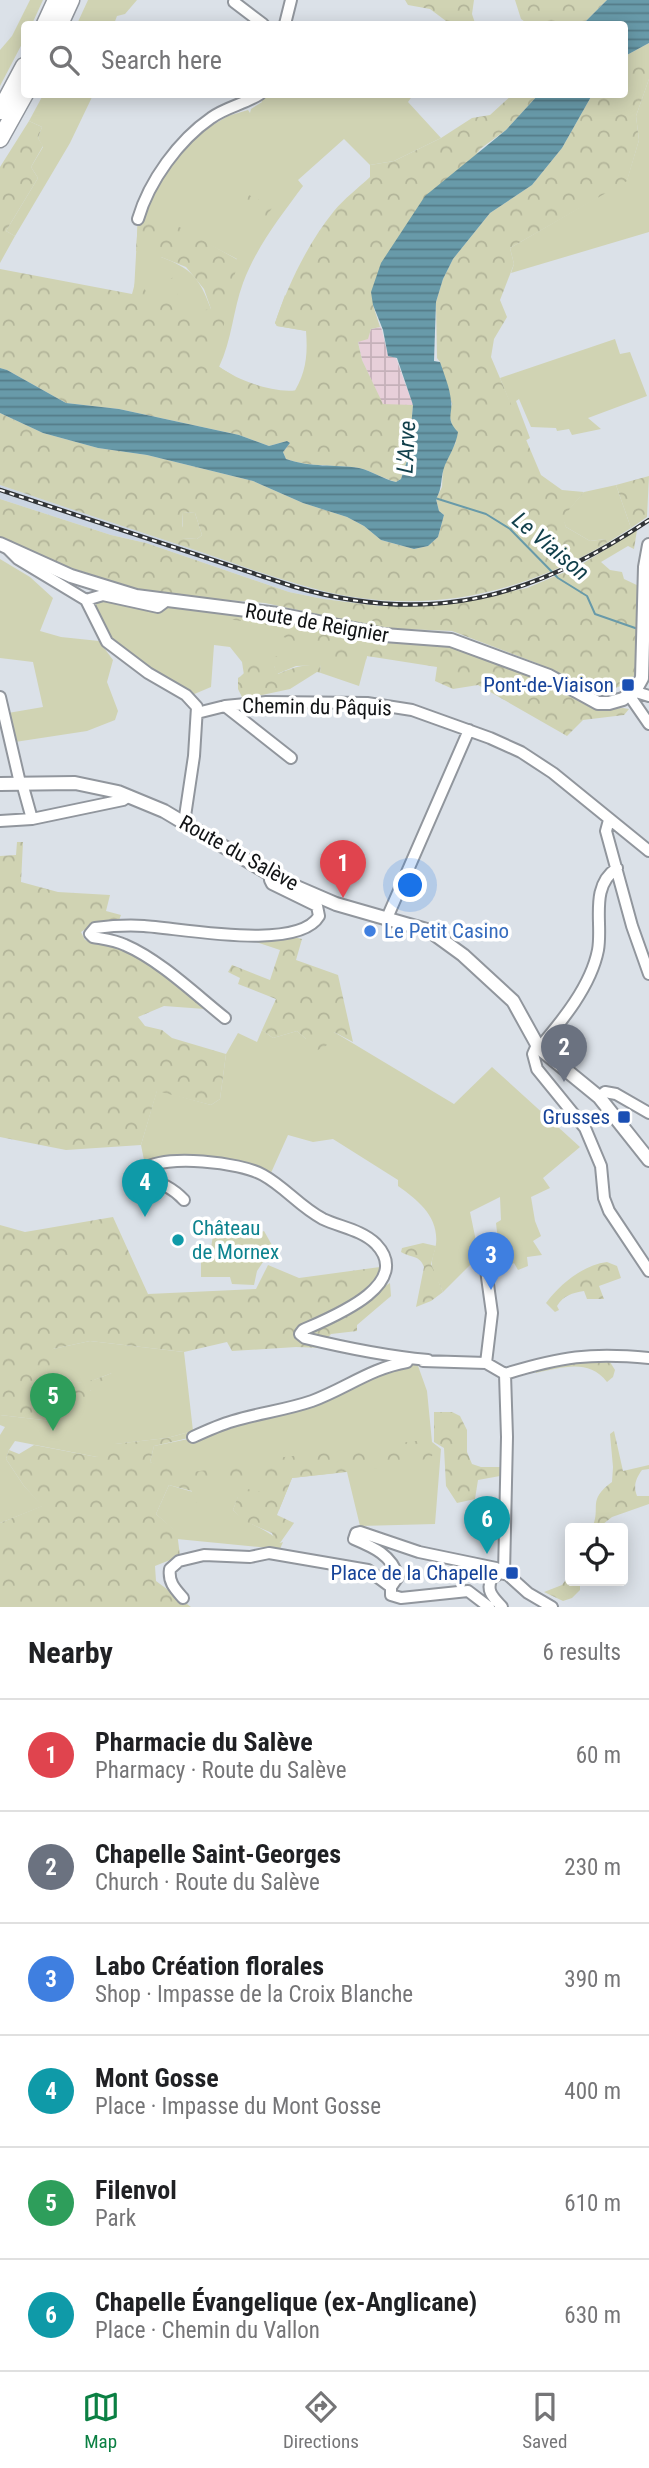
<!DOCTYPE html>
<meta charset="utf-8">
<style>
:root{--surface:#fff;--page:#f2f2f2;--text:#202124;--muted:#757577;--line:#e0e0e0;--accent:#0b8043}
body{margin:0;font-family:"Roboto Condensed",sans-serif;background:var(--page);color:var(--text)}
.controls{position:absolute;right:21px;bottom:21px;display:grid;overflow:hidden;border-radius:7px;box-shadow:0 4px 18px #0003}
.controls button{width:63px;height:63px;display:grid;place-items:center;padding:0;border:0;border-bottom:2px solid var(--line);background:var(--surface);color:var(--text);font:35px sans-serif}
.you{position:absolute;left:411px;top:886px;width:24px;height:24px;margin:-18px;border:5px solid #fff;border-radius:50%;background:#1a73e8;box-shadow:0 0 0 10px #1a73e833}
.badge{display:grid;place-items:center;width:46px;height:46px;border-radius:50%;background:var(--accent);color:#fff;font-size:23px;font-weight:700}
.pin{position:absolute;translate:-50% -58px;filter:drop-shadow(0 2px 4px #0008)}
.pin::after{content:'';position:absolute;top:37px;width:24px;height:21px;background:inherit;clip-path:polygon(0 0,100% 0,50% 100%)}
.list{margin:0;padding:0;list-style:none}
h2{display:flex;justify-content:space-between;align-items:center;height:91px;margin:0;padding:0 28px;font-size:30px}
h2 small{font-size:23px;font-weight:400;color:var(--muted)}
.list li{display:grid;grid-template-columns:46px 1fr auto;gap:21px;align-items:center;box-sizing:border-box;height:112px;padding:0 28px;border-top:2px solid var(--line)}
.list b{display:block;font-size:26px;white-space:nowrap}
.list p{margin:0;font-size:23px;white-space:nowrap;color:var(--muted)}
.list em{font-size:23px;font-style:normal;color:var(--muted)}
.icon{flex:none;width:38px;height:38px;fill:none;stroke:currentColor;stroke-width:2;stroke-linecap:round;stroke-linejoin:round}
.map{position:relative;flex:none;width:649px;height:1607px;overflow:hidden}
.search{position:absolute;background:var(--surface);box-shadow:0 4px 18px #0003;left:21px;right:21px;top:21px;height:77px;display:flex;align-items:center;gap:18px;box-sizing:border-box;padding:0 24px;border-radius:7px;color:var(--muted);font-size:26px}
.sheet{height:763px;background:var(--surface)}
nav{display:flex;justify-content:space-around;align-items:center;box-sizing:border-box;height:98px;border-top:2px solid var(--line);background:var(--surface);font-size:19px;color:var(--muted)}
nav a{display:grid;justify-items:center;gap:4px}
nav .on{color:var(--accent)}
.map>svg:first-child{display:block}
</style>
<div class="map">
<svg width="649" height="1607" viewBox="0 0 649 1607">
<defs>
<pattern id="industrial-grid" width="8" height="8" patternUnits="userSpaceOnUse" patternTransform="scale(1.75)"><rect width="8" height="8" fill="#e7cfd9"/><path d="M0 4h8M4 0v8" fill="none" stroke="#c5b1b9"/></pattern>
<pattern id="forest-crowns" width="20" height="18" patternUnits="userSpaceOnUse" patternTransform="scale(1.75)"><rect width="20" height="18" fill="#d0d3b3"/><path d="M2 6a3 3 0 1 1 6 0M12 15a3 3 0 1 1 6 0" fill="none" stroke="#b2b499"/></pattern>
<pattern id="water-rules" width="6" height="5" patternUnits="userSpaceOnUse" patternTransform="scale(1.75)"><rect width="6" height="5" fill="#689aa9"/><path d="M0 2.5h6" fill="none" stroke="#547c88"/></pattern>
</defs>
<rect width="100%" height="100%" fill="#dbe1e8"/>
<!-- built -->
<path fill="#cbd5e2" d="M0,485L288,581L315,589L380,600V606L323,599L289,592L146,543L111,535L0,499Z"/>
<!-- industrial -->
<path fill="url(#industrial-grid)" d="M381,327L388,355L396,358L413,405H383L362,360L358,341L367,339L371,329Z"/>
<!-- green -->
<path fill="#d0d3b3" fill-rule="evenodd" d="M30,0H43L32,24H24V40L0,86V50L12,36Z
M88,0H137L125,14L117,16L114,24H77Z
M649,79V232L511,273L514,264L510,248L627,180L639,140L636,116Z
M43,95H93L70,143L15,236L6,231L38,178L31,167L43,147L38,138L42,127L29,121Z
M266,95H413L408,102L441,138L394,161L370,165L344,139L298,180L303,186C280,217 257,246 243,283C233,310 232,340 219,367L236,377L132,327L138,219L176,156L208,124L211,126L228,116L248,110L250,113L251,109L262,102L260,99ZM208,244L237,259L226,312L211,309C199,277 192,269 161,257Z
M285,295L324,334L316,383L291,397C306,375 308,356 306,331L277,326L275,323Z
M615,339L620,354L630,352L647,396L588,418L601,429L572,435L569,429L557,431L556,428L531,427L519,399L516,401L530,438L525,441L500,378Z
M616,485L631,528L607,543L605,539L590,541L566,527L562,517L584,492Z
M183,512L195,513L202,535L197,539L182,538Z
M0,559L30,577L53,598L40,631L61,637L99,641L113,660L107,682L118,711L115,720L87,731L15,742L8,713L43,707L33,662L0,658Z
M102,599L159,610L171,607L322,627L377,657L367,656L359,686L321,673L320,665L296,666L277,674L274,666L244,675L242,662L230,647L214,645L211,687L192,695L134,659L107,636L95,603Z
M262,1030L273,1038L297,1031L306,1039L334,1032L454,1104L492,1067L580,1147L543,1178L550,1188L531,1197L535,1221L541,1236L533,1241L542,1255L527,1257L528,1266L518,1270L514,1263L512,1264L506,1252L499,1249L496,1223L501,1220L500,1197L470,1212L476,1241V1259L443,1292C440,1284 433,1274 432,1266C431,1259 435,1251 436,1244C439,1217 418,1200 398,1186V1180L333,1139L313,1142L288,1135L270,1175L170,1158L144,1160L141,1145L157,1090L211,1105L220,1099L226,1054L238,1033L257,1042Z
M264,1231L273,1247L257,1271L254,1285L232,1284L230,1277H201V1260L209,1259L213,1236L254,1235Z
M90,1341L184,1352L193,1431L167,1438L115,1444L117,1450L97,1457L15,1441L9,1450L6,1459L24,1486L43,1506L0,1523V1435L5,1427L0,1425V1415L60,1422L90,1391L112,1373L86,1383L73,1382L57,1373L35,1370L53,1349Z
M417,1363L427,1391L432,1442L441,1449L435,1524L360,1526L347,1472L292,1478L279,1510L238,1497L233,1510C247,1526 267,1527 280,1543L283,1542L280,1549L177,1539L176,1532L156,1514L169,1485L193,1492L206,1487L150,1462L154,1446L193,1438L386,1370Z"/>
<!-- forest -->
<path fill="url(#forest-crowns)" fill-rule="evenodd" d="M405,0H474L472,14L475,23L450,24L430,9L408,5Z
M515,0H607L583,24H528L521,19Z
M649,43V79L636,116L639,140L627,181L510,248L514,264L500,300L507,317L494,339L491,357L541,475L562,490L584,492L563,517L566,527L590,541L606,539L607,543C515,597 417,617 312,588C275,578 238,565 201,552C134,530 67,508 0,485V413L43,433L98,448L147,455L253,481L303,503L347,517L364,526L381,540L414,549L428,546L438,537L444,515L439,511L436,499L442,487L443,468L456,442L449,413L452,404L440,362L437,358L436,302L443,279L453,259L490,213L532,185L562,148L592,95L624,94L625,56ZM183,512L195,513L202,535L197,539L182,538L185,531L182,526Z
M512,95H538L506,130L480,149L373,305L380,327L371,329L368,339L358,342L362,360L383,404L413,405L411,427L412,446L401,479L396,482C384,479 369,470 359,468C333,464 312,468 286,459L283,452L290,443L287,441L269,446L239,435L119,409L66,403L7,370L0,368V269L132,294L135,283L143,285L148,296L142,301L143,305L159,312V301L165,297L162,284C170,281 173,275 181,273L184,277L183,284L174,288L184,305L176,307V309H187L193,312L211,309L204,289L186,267L161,257L153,252L136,251L138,219L159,218L167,220L238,260L221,338L217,347L207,356C214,362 221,369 229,373C245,383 298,402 311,382C319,369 315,348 319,333L277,326L275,323C288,285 308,243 334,211C344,199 358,188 370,177V165L394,161L441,138L472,118L490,115Z
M29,121L42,127L38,138L43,146L31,167L38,178L6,231L15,236L0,263V167Z
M247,194L273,207L261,223L237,206Z
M649,476L647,517L631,528L616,485Z
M0,499L111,535L146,543L289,592L323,599L380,606L452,604L527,588L577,567L637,530L634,549L628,546L601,562L610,570L622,572L624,579L641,587L639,666L636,674L623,685L613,689L595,691L539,664L452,631L382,628L265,603L190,597L135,589L60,564L0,537Z
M199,610L322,627L390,643L448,645L538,678L595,710L623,708L629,709L624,715L583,720L567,736L478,685L453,689L435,681L437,667L367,656L366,660H359L356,656L346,661L322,652L319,645L324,644L327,640C316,640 310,648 298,646L292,639L269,634L261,622C237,623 222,616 199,613Z
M277,656L279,661L274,666L278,674C292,668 304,664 320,665L321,673L317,672L290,689L243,699L238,689V678C245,674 246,669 252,665C259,660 269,657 277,656Z
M17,842H23L21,882L58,892L110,895L106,911L121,915L118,923L92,925L81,932L85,940L120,947L138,956L206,1007L205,1009L164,1006L138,1017L145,1026L162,1030L172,1038L226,1054L220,1099L211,1105L157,1091L141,1145L66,1150L0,1137V856L16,855Z
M289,936L302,939L296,960L338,975L353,1042L334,1032L326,1046L312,1053L306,1050L302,1045L306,1039L297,1031L273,1038L262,1030L276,999L238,984L240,978L228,972L232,965L270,980L280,950L256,942L257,939Z
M113,1217L148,1294L256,1289L268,1265L299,1278L380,1267L378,1279L355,1300L296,1333L324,1348L296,1347L232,1351L227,1342L184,1352L90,1341L53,1349L51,1363C68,1391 87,1383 112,1373L114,1379L90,1391L89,1420L60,1422L0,1415V1225L25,1232Z
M423,1243L436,1246L431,1264L443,1292L431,1301L416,1307L424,1267C420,1255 411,1258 401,1252L402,1248Z
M607,1262L617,1266L621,1278L599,1286L604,1299H587L584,1291C572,1293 564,1295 557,1306L559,1310L555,1312L546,1303C560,1284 583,1265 607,1262Z
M390,1283L391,1296L357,1325V1331L331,1334L326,1340L305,1333Z
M596,1360L610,1362L615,1370L613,1377L607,1382C588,1358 562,1368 536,1373L535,1368Z
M434,1412H452L460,1416L467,1430V1452L472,1464L481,1467H500V1476L478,1480L475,1499L457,1503L446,1486L444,1448L434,1442Z
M193,1431V1437L154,1446L150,1462L185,1473L244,1465L243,1462L416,1441H426L434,1450L432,1456L414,1464L292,1478L277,1515L294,1523L280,1543L274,1540L272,1533L242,1520L233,1510L238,1496L245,1498L247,1489L268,1493L273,1480L254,1482L251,1477L209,1484L196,1503L189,1497L192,1491L169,1485L156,1514L177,1532L180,1556L155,1566L156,1581L191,1607H0V1523L42,1506L24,1486L6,1459L9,1450L19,1454L34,1445L97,1457L102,1450H116L114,1444L167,1438Z
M614,1431L623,1471L649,1465V1469L642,1470C636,1478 633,1486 637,1496H649V1504L612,1517L598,1528H592C602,1507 586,1501 612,1482L613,1467L610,1434Z
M570,1574V1581H580V1590L572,1598L563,1601L544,1592L562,1585Z"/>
<!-- water -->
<path fill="url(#water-rules)" d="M607,0H649V43L625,56L624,24H583Z
M538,95H592L562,148L532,185L490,213L453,259L443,279L436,302L434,361L440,362C444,374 450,388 451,401C453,414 445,419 458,432C456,445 450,454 445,465C440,477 443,488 436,499L439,511L444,515L438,537L428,546L414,549L381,540L364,526L347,517L303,503L253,481L147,455L98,448L43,433L0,413V368L7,370L66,403L119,409L239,435L269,446L287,441L290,443L283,452L286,459C312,468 333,464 359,468C372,471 383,479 396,482L401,479L412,446L411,427L413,405L397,358L388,356L383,330L373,305L371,292L381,263L425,196L506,130Z"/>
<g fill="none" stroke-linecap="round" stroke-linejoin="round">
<!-- stream -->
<path stroke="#689aa9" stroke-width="2" d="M435,498L486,514L510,529L558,578L587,596L595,614L638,629"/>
<defs>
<path id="minor" d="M234,2L263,24
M285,24L291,0
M138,219C149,181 179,140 211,118C226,107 245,104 260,94
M9,550L18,559L86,600
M166,601L158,607L103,595L86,600L107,642L148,673L186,695L197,707L194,756L184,823
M633,691L649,696
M629,695L649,724
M0,697L20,783
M225,706L291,758
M197,713L225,706L266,702L367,703L412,710L490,738L521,752L553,773L649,851
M22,783L32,819
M609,820L606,831L632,926L649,974
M0,821L32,819L123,800L129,796
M387,918L469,730
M225,1018C195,994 160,960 125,945C115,940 104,939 93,937L90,934L95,928C111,926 128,925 144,926C180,928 298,952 319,916L317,906L272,884L270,880L271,876
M537,1045L533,1054L537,1069L585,1128L601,1166L604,1198L609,1211L649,1271
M539,1048C562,1021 591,986 598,950C603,923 589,887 617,868
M599,1097L605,1092L616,1094L649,1113
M184,1200C173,1188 161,1183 146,1178L142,1172L144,1169C165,1154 240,1162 263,1175C285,1187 300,1207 323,1219C340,1227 362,1230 376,1244C415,1285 330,1318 303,1330L300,1334L305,1338C346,1348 386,1356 428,1360
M423,1361L486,1363L505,1374
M486,1363L492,1313L486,1270
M505,1374C560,1357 591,1352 649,1358
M193,1437C206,1431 219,1425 233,1421C259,1413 286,1410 312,1401C345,1389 371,1368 407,1362
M504,1574L507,1437L505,1374
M391,1587V1595L401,1598L468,1591L489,1607
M183,1598C175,1589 168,1582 170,1569L179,1561L204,1555L250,1557L269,1553L368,1570L391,1587L398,1577C392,1555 373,1547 354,1539L356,1533L360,1532L419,1552L496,1568L501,1573
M502,1607C494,1598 485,1591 492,1578L501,1573L508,1575L528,1593L552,1607"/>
<path id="major" d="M0,544L71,576L136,596L278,614L384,635L451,640L549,676L598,703H609L623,699L637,687L642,678L645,567L649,545
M0,784L75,783L118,792L164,811L278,879L336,904L430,931L463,955L513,1001L539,1048L599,1097L649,1160"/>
<path id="highway" d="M45,24L56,0
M60,24L71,0
M0,111L24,66
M0,139L25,94"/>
</defs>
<!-- minor casing -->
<use href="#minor" stroke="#91969d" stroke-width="14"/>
<!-- major casing -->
<use href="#major" stroke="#91969d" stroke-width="16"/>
<!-- highway casing -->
<use href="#highway" stroke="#91969d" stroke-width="19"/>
<!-- minor -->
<use href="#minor" stroke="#fff" stroke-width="10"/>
<!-- major -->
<use href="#major" stroke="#fff" stroke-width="12"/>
<!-- highway -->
<use href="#highway" stroke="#fff" stroke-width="16"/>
<defs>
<path id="rail" d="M0,490L295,587C432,627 534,597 649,520"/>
</defs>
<!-- rail casing -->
<use href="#rail" stroke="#313437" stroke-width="4.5"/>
<!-- rail -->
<use href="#rail" stroke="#fff" stroke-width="2" stroke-dasharray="5" stroke-linecap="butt"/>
</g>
<!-- markers -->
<g fill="#1a4fb4" stroke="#fff" stroke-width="2.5">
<rect x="621" y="678" width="14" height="14" rx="3.5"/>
<rect x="617" y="1110" width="14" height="14" rx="3.5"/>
<rect x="505" y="1566" width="14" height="14" rx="3.5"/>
</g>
<circle fill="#3f7fe0" stroke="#fff" stroke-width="2.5" cx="370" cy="931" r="7"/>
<circle fill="#0f9aa8" stroke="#fff" stroke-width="2.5" cx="178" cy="1240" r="7"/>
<g text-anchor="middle" stroke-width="7" stroke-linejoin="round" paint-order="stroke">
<!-- street labels -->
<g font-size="21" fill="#111315" stroke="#fff">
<text transform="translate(317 623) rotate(10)" y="7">Route de Reignier</text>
<text transform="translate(317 707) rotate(1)" y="7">Chemin du Pâquis</text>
<text transform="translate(239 853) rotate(29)" y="7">Route du Salève</text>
</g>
<!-- transit labels -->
<g font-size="21" fill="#164399" stroke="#fff" text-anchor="end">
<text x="614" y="692">Pont-de-Viaison</text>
<text x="610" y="1124">Grusses</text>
<text x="498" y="1580">Place de la Chapelle</text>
</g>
<!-- shop labels -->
<g font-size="21" fill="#366cbe" stroke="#fff" text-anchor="start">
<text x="384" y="938">Le Petit Casino</text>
</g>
<!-- culture labels -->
<g font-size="21" fill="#0d838f" stroke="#fff" text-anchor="start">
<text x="192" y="1235">Château<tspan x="192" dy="24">de Mornex</tspan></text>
</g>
<!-- water labels -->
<g font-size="23" font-style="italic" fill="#103f4b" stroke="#fff">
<text transform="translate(406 447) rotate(-87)" y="8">L'Arve</text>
<text transform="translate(551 546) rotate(40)" y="8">Le Viaison</text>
</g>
</g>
</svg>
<div class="controls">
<button><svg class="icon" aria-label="locate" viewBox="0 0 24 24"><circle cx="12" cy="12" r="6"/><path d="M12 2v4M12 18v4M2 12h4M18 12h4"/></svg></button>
</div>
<div class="you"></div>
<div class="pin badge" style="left:343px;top:898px;background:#e0444e">1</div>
<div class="pin badge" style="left:564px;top:1082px;background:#6b7280">2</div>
<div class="pin badge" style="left:491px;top:1290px;background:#3f7fe0">3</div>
<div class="pin badge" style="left:145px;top:1217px;background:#0f9aa8">4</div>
<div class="pin badge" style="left:53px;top:1431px;background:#2e9e5b">5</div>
<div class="pin badge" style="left:487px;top:1554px;background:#0f9aa8">6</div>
<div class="search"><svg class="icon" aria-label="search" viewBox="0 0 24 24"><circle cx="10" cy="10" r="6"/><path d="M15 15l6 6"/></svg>Search here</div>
</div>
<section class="sheet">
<h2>Nearby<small>6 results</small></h2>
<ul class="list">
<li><span class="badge" style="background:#e0444e">1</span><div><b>Pharmacie du Salève</b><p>Pharmacy · Route du Salève</p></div><em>60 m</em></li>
<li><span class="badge" style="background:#6b7280">2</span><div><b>Chapelle Saint-Georges</b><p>Church · Route du Salève</p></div><em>230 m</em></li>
<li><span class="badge" style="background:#3f7fe0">3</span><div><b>Labo Création florales</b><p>Shop · Impasse de la Croix Blanche</p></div><em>390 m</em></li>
<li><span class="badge" style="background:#0f9aa8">4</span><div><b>Mont Gosse</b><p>Place · Impasse du Mont Gosse</p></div><em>400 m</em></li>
<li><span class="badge" style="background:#2e9e5b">5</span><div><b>Filenvol</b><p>Park</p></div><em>610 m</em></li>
<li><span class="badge" style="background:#0f9aa8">6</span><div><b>Chapelle Évangelique (ex-Anglicane)</b><p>Place · Chemin du Vallon</p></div><em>630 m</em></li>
</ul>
</section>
<nav>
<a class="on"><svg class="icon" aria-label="map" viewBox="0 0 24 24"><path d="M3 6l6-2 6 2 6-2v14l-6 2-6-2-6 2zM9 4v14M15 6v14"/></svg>Map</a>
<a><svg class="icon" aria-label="directions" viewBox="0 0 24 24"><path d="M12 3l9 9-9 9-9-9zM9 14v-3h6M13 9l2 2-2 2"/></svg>Directions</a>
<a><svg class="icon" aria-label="saved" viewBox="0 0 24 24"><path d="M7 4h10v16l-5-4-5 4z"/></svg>Saved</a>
</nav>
